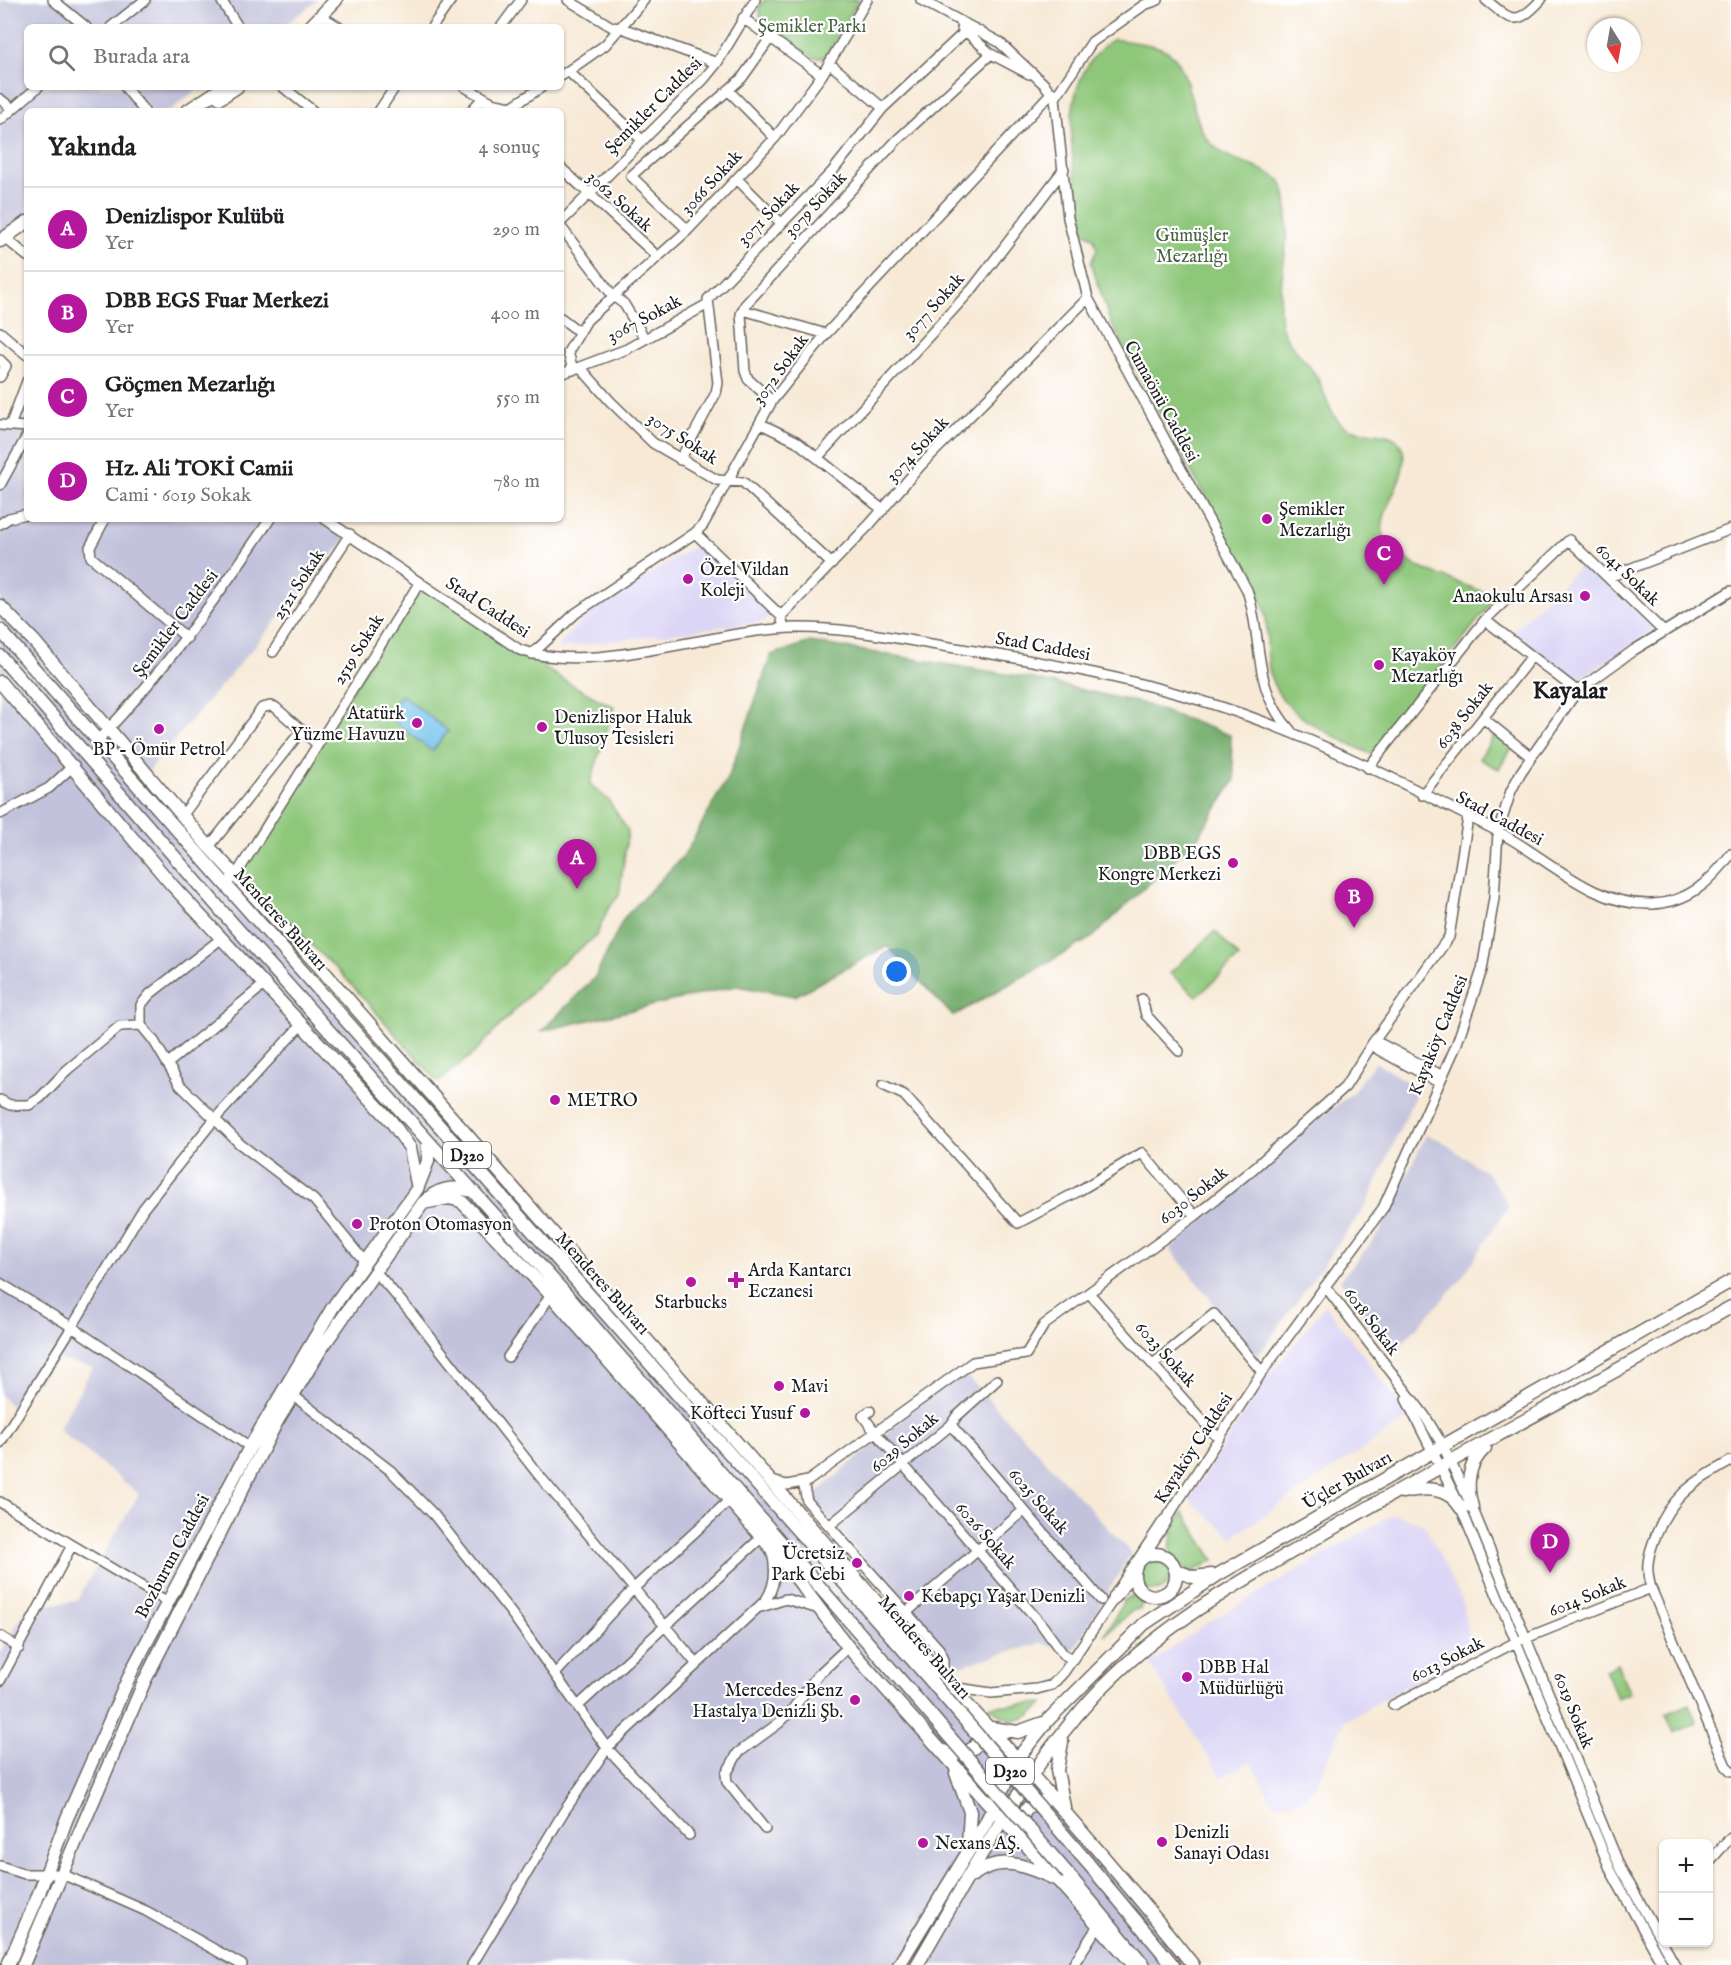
<!DOCTYPE html>
<html lang="tr">
<meta charset="utf-8">
<style>
:root{--surface:#fff;--page:#f2f2f2;--text:#202124;--muted:#757577;--line:#e0e0e0;--accent:#b5179e}
body{margin:0;font-family:"IM FELL English",serif;background:var(--page);color:var(--text)}
.controls{position:absolute;right:18px;bottom:18px;display:grid;overflow:hidden;border-radius:9px;box-shadow:0 2px 4px #0004}
.controls button{width:54px;height:54px;display:grid;place-items:center;padding:0;border:0;border-bottom:2px solid var(--line);background:var(--surface);color:var(--text);font:30px sans-serif}
.compass{position:absolute;left:1587px;top:18px;width:54px;height:54px;border-radius:50%;background:var(--surface);box-shadow:0 2px 4px #0004;rotate:169deg}
.you{position:absolute;left:897px;top:972px;width:21px;height:21px;margin:-15px;border:4px solid #fff;border-radius:50%;background:#1a73e8;box-shadow:0 0 0 9px #1a73e833}
.badge{display:grid;place-items:center;width:39px;height:39px;border-radius:50%;background:var(--accent);color:#fff;font-size:20px;font-weight:700}
.pin{position:absolute;translate:-50% -50px;filter:drop-shadow(0 2px 3px #0008)}
.pin::after{content:'';position:absolute;top:32px;width:21px;height:18px;background:inherit;clip-path:polygon(0 0,100% 0,50% 100%)}
.list{margin:0;padding:0;list-style:none}
h2{display:flex;justify-content:space-between;align-items:center;height:78px;margin:0;padding:0 24px;font-size:26px}
h2 small{font-size:20px;font-weight:400;color:var(--muted)}
.list li{display:grid;grid-template-columns:39px 1fr auto;gap:18px;align-items:center;box-sizing:border-box;height:84px;padding:0 24px;border-top:2px solid var(--line)}
.list b{display:block;font-size:22px;white-space:nowrap}
.list p{margin:0;font-size:20px;white-space:nowrap;color:var(--muted)}
.list em{font-size:20px;font-style:normal;color:var(--muted)}
.icon{flex:none;width:33px;height:33px;fill:none;stroke:currentColor;stroke-width:2;stroke-linecap:round;stroke-linejoin:round}
.map{position:relative;flex:none;width:1731px;height:1965px;overflow:hidden}
.search{position:absolute;background:var(--surface);box-shadow:0 2px 4px #0004;left:24px;top:24px;width:540px;height:66px;display:flex;align-items:center;gap:15px;box-sizing:border-box;padding:0 21px;border-radius:9px;color:var(--muted);font-size:22px}
.panel{position:absolute;background:var(--surface);box-shadow:0 2px 4px #0004;left:24px;top:108px;width:540px;height:414px;border-radius:9px}
.map>svg:first-child{display:block}
</style>
<div class="map">
<svg width="1731" height="1965" viewBox="0 0 1731 1965">
<rect width="100%" height="100%" fill="#fff"/>
<filter id="ink" filterUnits="userSpaceOnUse"><feTurbulence type="fractalNoise" baseFrequency=".0167" numOctaves="2"/><feDisplacementMap in="SourceGraphic" scale="12" xChannelSelector="R" yChannelSelector="G"/><feConvolveMatrix kernelMatrix="1 2 1 2 8 2 1 2 1" color-interpolation-filters="sRGB"/></filter>
<filter id="wash" filterUnits="userSpaceOnUse"><feTurbulence type="fractalNoise" baseFrequency=".008" numOctaves="4" result="noise"/><feDisplacementMap in="SourceGraphic" scale="24" xChannelSelector="R" yChannelSelector="G"/><feGaussianBlur stdDeviation="1.35" result="paint"/><feColorMatrix in="noise" values="0 0 0 0 0 0 0 0 0 0 0 0 0 0 0 0 0 1.4 0 .05"/><feComposite in="paint" operator="in"/></filter>
<g filter="url(#wash)">
<rect width="100%" height="100%" fill="#f7e9d5"/>
<!-- built -->
<path fill="#dcd6f6" d="M691,548H700L769,611L765,621L560,648V643L591,612Z
M1584,563L1655,629L1577,681L1512,632Z
M1325,1305L1410,1417L1232,1537L1189,1500L1265,1381Z
M1394,1514L1424,1524L1462,1600L1469,1641L1466,1653L1345,1721L1317,1783L1302,1801L1274,1804L1250,1762L1221,1777L1150,1664L1204,1625Z"/>
<!-- industrial -->
<path fill="#c2c2dc" d="M0,0H318L282,27H27V87H201L169,111H27V216L0,236Z
M0,419L27,424V519H317L350,534L137,784L1196,1965H0V1652L28,1607L76,1601L139,1494L58,1429L93,1367L59,1360L12,1407L0,1395Z
M1375,1062L1418,1089L1368,1202L1257,1357L1170,1249L1234,1194L1260,1166L1351,1094Z
M1426,1135L1440,1140L1488,1174L1509,1205L1460,1281L1391,1355L1340,1280L1380,1232Z
M961,1370L1131,1553L1072,1653L1041,1643L959,1666L810,1498Z"/>
<!-- green -->
<path fill="#8ec77a" stroke="#55724b" stroke-width="1.5" d="M764,0H859L825,57L815,58L761,22L759,7Z
M1113,39C1176,48 1177,46 1194,108C1198,119 1200,132 1209,141C1228,164 1259,163 1281,181C1300,225 1268,307 1285,335C1294,351 1309,363 1318,379C1326,394 1329,416 1344,426C1362,438 1397,425 1403,451C1410,480 1372,513 1385,544L1418,567L1496,597L1372,755C1335,735 1277,717 1269,669C1265,646 1270,627 1263,604L1110,321L1091,263L1097,249L1093,237L1083,232C1075,168 1050,83 1113,39Z
M420,582C487,626 540,672 614,707L590,784L609,801L628,831L619,896L609,907L596,936L554,969L473,1054L438,1082L340,972L236,875Z
M1495,734L1512,748L1499,769L1479,759Z
M1215,931L1239,957L1197,997L1170,973Z
M1183,1512L1214,1560L1192,1572C1162,1558 1168,1535 1183,1512Z
M1138 1575a16 16 0 1 1 32 0a16 16 0 1 1-32 0Z
M1133,1596L1141,1600V1608L1132,1611L1104,1636L1125,1599Z
M1617,1664L1630,1693L1617,1698L1605,1670Z
M1043,1703C1025,1725 1009,1725 989,1706Z
M1689,1704L1697,1723L1674,1733L1666,1714Z"/>
<!-- forest -->
<path fill="#72ac6a" stroke="#476443" stroke-width="1.5" d="M810,642L1024,677L1141,703L1230,735L1235,780L1198,837L1093,937L953,1016L887,946L795,996L736,986L542,1031L595,977L624,918L685,854L730,773L771,655Z"/>
<!-- water -->
<path fill="#72c1ed" stroke="#476e84" stroke-width="1.5" d="M402,695L448,731L432,751L386,715Z"/>
</g>
<g filter="url(#ink)">
<g fill="none" stroke-linecap="round" stroke-linejoin="round">
<defs>
<path id="minor" d="M53,0L86,27
M221,0L238,27
M568,0L612,27L622,28L717,63
M921,0L999,42L1045,85L1055,98L1068,218L1088,298L1247,590C1264,641 1251,688 1291,731
M1486,0C1511,20 1515,28 1541,0
M321,16L339,27
M743,18L822,75
M111,27L145,0
M432,27L451,0
M501,27L521,0
M962,28L991,54L1029,74
M829,63L883,108
M569,72L642,140
M561,76L605,45L644,0
M125,87L144,111
M283,87L313,111
M465,87L490,101
M728,90L775,138
M1055,98L1092,42L1144,5L1158,0
M0,99L13,109
M379,111L395,87
M471,111L480,101L511,107L542,87
M0,120L38,87
M561,168L658,257
M737,179L781,223
M561,222L704,79L717,63L755,0
M561,227L613,296L624,304L645,339
M688,230L631,176L742,78L771,37
M10,242L27,256
M743,310L826,334
M561,318L578,331
M0,332L27,355
M0,360L6,366L0,377
M580,367L610,401L653,443L717,480L743,482L832,564
M573,370L568,352L587,320L688,230L775,138L822,75L867,0
M561,374L627,349L708,304
M772,401L748,379L745,371L741,314L745,305L897,140L991,54
M761,424L796,441L883,510
M0,425L27,427
M10,426L27,381
M818,457L973,288L1064,169
M680,460L716,393L718,383L708,299L831,173L883,108L970,27
M0,485L27,436
M105,519L90,547L91,557L187,638
M325,519L520,650C595,676 714,629 795,628C845,627 894,638 943,646C1045,662 1146,680 1245,715C1332,746 1415,789 1497,831C1547,857 1593,907 1653,904C1689,902 1711,881 1731,854
M0,524L9,518L27,514
M695,533L781,616
M1609,577L1731,529
M1485,620L1577,691
M784,628L781,616L870,524L921,465L1088,298
M273,652L350,534
M532,654L576,613L695,533L703,525L772,401L826,334L1052,92
M1483,718L1531,757
M98,740C164,672 217,597 270,519
M1368,768L1485,620L1569,540L1664,632
M1422,795L1532,656
M0,814L49,788L74,765
M182,816L262,708L270,706L275,707L317,744
M209,847L302,730
M225,884L236,875L420,582
M1142,999L1146,1015L1179,1051
M141,1025V1005L150,994L222,938
M1372,1044H1381L1441,1075
M1372,1044L1379,1050L1438,1082
M167,1064L265,984
M883,1085L904,1095L1018,1223L1077,1192L1142,1153L1195,1216
M0,1100L10,1105H29L40,1098L67,1070L120,1026L141,1025L154,1041L180,1085L240,1144L314,1200L365,1262
M375,1271L413,1315L537,1473L696,1663
M0,1283L72,1327L0,1443
M1325,1286L1425,1416L1443,1446L1472,1507L1620,1867L1675,1965
M1089,1293L1218,1438
M508,1357L551,1295
M1153,1364L1214,1314L1262,1372
M294,1396L391,1471L434,1515L512,1614L607,1748L689,1835
M1406,1399L1461,1508L1611,1871L1663,1965
M870,1411L863,1416L875,1432L1042,1625L1063,1654L1072,1659
M951,1425L1101,1600
M250,1447L72,1327L143,1209L213,1121L301,1025
M772,1481L787,1485L808,1481L973,1362L1026,1354L1044,1325L1195,1216L1253,1169L1345,1087L1372,1044L1449,937L1468,818
M804,1487L807,1501L939,1649L943,1660V1678
M0,1502L168,1602
M1165,1521L1262,1372L1383,1208L1456,1046L1482,970L1494,898L1498,832L1511,791L1521,772L1577,691L1634,650L1731,591
M829,1526L951,1425L956,1417L997,1380
M1651,1588L1726,1766L1731,1771
M761,1607L786,1599L819,1609
M908,1611L1024,1510
M0,1636L19,1648
M555,1674L633,1589L734,1496
M0,1681L72,1545
M951,1687L991,1693L1037,1689L1052,1685L1064,1672L1115,1597
M1393,1705L1516,1642L1651,1588C1646,1570 1647,1560 1653,1543C1669,1497 1691,1484 1731,1461
M578,1706L762,1537
M765,1829L727,1782L726,1774L738,1753L779,1723L792,1710L817,1676L848,1647
M1708,1863L1731,1837
M0,1866L25,1874H62L146,1911L242,1965
M472,1965L563,1813L607,1748L766,1600C776,1584 777,1568 771,1550
M1073,1965L1098,1926"/>
<path id="major" d="M310,27L336,0
M220,98L237,87
M187,111L224,87
M0,241L27,222
M0,606L34,641L209,847L325,973L951,1687C1035,1777 1116,1868 1193,1965
M0,630L932,1682
M0,656L233,924L571,1300L916,1698
M0,682L172,885L391,1121L410,1148L417,1184
M423,1203L449,1198L461,1201L551,1295L791,1571L848,1647L1134,1965
M1402,1492C1424,1488 1447,1485 1461,1508
M1472,1507C1466,1485 1467,1465 1485,1448
M1134 1575a21 21 0 1 1 42 0a21 21 0 1 1-42 0Z
M1175,1570L1193,1577L1212,1575
M1115,1597L1165,1521
M991,1728L1018,1732L1043,1723
M1062,1742L1057,1770L1064,1807
M941,1750C960,1759 981,1752 980,1728
M956,1773L970,1812L968,1846
M1021,1827C1022,1811 1027,1804 1044,1801
M1087,1862L1173,1965
M1068,1874L1144,1965
M973,1875C1001,1854 1026,1866 1055,1879
M8,1965L36,1901L67,1818L133,1668L250,1447L333,1307L417,1189L428,1161V1142
M23,1965L145,1680L276,1423L321,1349L423,1203C437,1188 452,1186 472,1191
M899,1965L985,1824L1018,1758L1049,1719L1144,1624L1219,1574L1731,1281
M917,1965C971,1873 1022,1774 1094,1696C1164,1620 1253,1575 1340,1524C1469,1449 1601,1380 1731,1307"/>
</defs>
<!-- minor casing -->
<use href="#minor" stroke="#69645d" stroke-width="12"/>
<!-- major casing -->
<use href="#major" stroke="#69645d" stroke-width="15"/>
<!-- minor -->
<use href="#minor" stroke="#fff" stroke-width="9"/>
<!-- major -->
<use href="#major" stroke="#fff" stroke-width="12"/>
<defs>
<path id="major-bridge" d="M932,1682L1087,1862
M916,1698L1068,1874"/>
</defs>
<!-- major-bridge casing -->
<use href="#major-bridge" stroke="#69645d" stroke-width="15" stroke-linecap="butt"/>
<!-- major-bridge -->
<use href="#major-bridge" stroke="#fff" stroke-width="12"/>
</g>
</g>
<!-- markers -->
<g fill="#b5179e" stroke="#fff" stroke-width="2">
<circle cx="1267" cy="519" r="6"/>
<circle cx="688" cy="579" r="6"/>
<circle cx="1585" cy="596" r="6"/>
<circle cx="1379" cy="665" r="6"/>
<circle cx="417" cy="723" r="6"/>
<circle cx="542" cy="727" r="6"/>
<circle cx="159" cy="729" r="6"/>
<circle cx="1233" cy="863" r="6"/>
<circle cx="555" cy="1100" r="6"/>
<circle cx="357" cy="1224" r="6"/>
<path d="M733 1271h6v6h6v6h-6v6h-6v-6h-6v-6h6z"/>
<circle cx="691" cy="1282" r="6"/>
<circle cx="779" cy="1386" r="6"/>
<circle cx="805" cy="1413" r="6"/>
<circle cx="857" cy="1563" r="6"/>
<circle cx="909" cy="1596" r="6"/>
<circle cx="1187" cy="1677" r="6"/>
<circle cx="855" cy="1700" r="6"/>
<circle cx="1162" cy="1842" r="6"/>
<circle cx="923" cy="1843" r="6"/>
</g>
<g text-anchor="middle" stroke-width="4.5" stroke-linejoin="round" paint-order="stroke">
<!-- shield labels -->
<g fill="#fff" stroke="#606060" stroke-width="1.5">
<rect x="443" y="1142" width="48" height="26" rx="4.5"/>
<rect x="986" y="1758" width="48" height="26" rx="4.5"/>
</g>
<g font-size="16" font-weight="bold" fill="#1c1c1c">
<text x="467" y="1161">D320</text>
<text x="1010" y="1777">D320</text>
</g>
<!-- park labels -->
<g font-size="18" fill="#4a6042" stroke="#fff">
<text x="812" y="32">Şemikler Parkı</text>
<text x="1192" y="241">Gümüşler<tspan x="1192" dy="21">Mezarlığı</tspan></text>
</g>
<!-- street labels -->
<g font-size="18" fill="#1c1c1c" stroke="#fff">
<text transform="translate(653 105) rotate(-45)" y="6">Şemikler Caddesi</text>
<text transform="translate(711 182) rotate(-47)" y="6">3066 Sokak</text>
<text transform="translate(620 201) rotate(42)" y="6">3062 Sokak</text>
<text transform="translate(815 204) rotate(-47)" y="6">3079 Sokak</text>
<text transform="translate(768 213) rotate(-46)" y="6">3071 Sokak</text>
<text transform="translate(933 306) rotate(-48)" y="6">3077 Sokak</text>
<text transform="translate(644 318) rotate(-28)" y="6">3067 Sokak</text>
<text transform="translate(780 369) rotate(-54)" y="6">3072 Sokak</text>
<text transform="translate(1162 401) rotate(61)" y="6">Cumaönü Caddesi</text>
<text transform="translate(683 438) rotate(33)" y="6">3075 Sokak</text>
<text transform="translate(917 449) rotate(-47)" y="6">3074 Sokak</text>
<text transform="translate(1628 574) rotate(44)" y="6">6041 Sokak</text>
<text transform="translate(298 584) rotate(-57)" y="6">2521 Sokak</text>
<text transform="translate(488 607) rotate(33)" y="6">Stad Caddesi</text>
<text transform="translate(175 623) rotate(-53)" y="6">Şemikler Caddesi</text>
<text transform="translate(1043 646) rotate(10)" y="6">Stad Caddesi</text>
<text transform="translate(358 649) rotate(-58)" y="6">2519 Sokak</text>
<text transform="translate(1464 715) rotate(-52)" y="6">6038 Sokak</text>
<text transform="translate(1500 818) rotate(28)" y="6">Stad Caddesi</text>
<text transform="translate(281 919) rotate(48)" y="6">Menderes Bulvarı</text>
<text transform="translate(1438 1035) rotate(-68)" y="6">Kayaköy Caddesi</text>
<text transform="translate(1193 1195) rotate(-38)" y="6">6030 Sokak</text>
<text transform="translate(603 1283) rotate(48)" y="6">Menderes Bulvarı</text>
<text transform="translate(1372 1321) rotate(53)" y="6">6018 Sokak</text>
<text transform="translate(1166 1354) rotate(48)" y="6">6023 Sokak</text>
<text transform="translate(904 1442) rotate(-40)" y="6">6029 Sokak</text>
<text transform="translate(1193 1448) rotate(-57)" y="6">Kayaköy Caddesi</text>
<text transform="translate(1347 1480) rotate(-30)" y="6">Üçler Bulvarı</text>
<text transform="translate(1039 1501) rotate(49)" y="6">6025 Sokak</text>
<text transform="translate(986 1535) rotate(49)" y="6">6026 Sokak</text>
<text transform="translate(172 1556) rotate(-62)" y="6">Bozburun Caddesi</text>
<text transform="translate(1587 1596) rotate(-22)" y="6">6014 Sokak</text>
<text transform="translate(925 1647) rotate(49)" y="6">Menderes Bulvarı</text>
<text transform="translate(1447 1659) rotate(-27)" y="6">6013 Sokak</text>
<text transform="translate(1574 1710) rotate(68)" y="6">6019 Sokak</text>
</g>
<!-- poi labels -->
<g font-size="18" fill="#1c1c1c" stroke="#fff" text-anchor="start">
<text x="1279" y="515">Şemikler<tspan x="1279" dy="21">Mezarlığı</tspan></text>
<text x="700" y="575">Özel Vildan<tspan x="700" dy="21">Koleji</tspan></text>
<text x="1573" y="602" text-anchor="end">Anaokulu Arsası</text>
<text x="1391" y="661">Kayaköy<tspan x="1391" dy="21">Mezarlığı</tspan></text>
<text x="405" y="719" text-anchor="end">Atatürk<tspan x="405" dy="21">Yüzme Havuzu</tspan></text>
<text x="554" y="723">Denizlispor Haluk<tspan x="554" dy="21">Ulusoy Tesisleri</tspan></text>
<text x="159" y="755" text-anchor="middle">BP - Ömür Petrol</text>
<text x="1221" y="859" text-anchor="end">DBB EGS<tspan x="1221" dy="21">Kongre Merkezi</tspan></text>
<text x="567" y="1106">METRO</text>
<text x="369" y="1230">Proton Otomasyon</text>
<text x="748" y="1276">Arda Kantarcı<tspan x="748" dy="21">Eczanesi</tspan></text>
<text x="691" y="1308" text-anchor="middle">Starbucks</text>
<text x="791" y="1392">Mavi</text>
<text x="793" y="1419" text-anchor="end">Köfteci Yusuf</text>
<text x="845" y="1559" text-anchor="end">Ücretsiz<tspan x="845" dy="21">Park Cebi</tspan></text>
<text x="921" y="1602">Kebapçı Yaşar Denizli</text>
<text x="1199" y="1673">DBB Hal<tspan x="1199" dy="21">Müdürlüğü</tspan></text>
<text x="843" y="1696" text-anchor="end">Mercedes-Benz<tspan x="843" dy="21">Hastalya Denizli Şb.</tspan></text>
<text x="1174" y="1838">Denizli<tspan x="1174" dy="21">Sanayi Odası</tspan></text>
<text x="935" y="1849">Nexans AŞ.</text>
</g>
<!-- district labels -->
<g font-size="24" font-weight="bold" fill="#1c1c1c" stroke="#fff">
<text x="1570" y="698">Kayalar</text>
</g>
</g>
</svg>
<div class="controls">
<button>+</button>
<button>−</button>
</div>
<svg class="compass" viewBox="-18 -18 36 36"><path d="M0-13l5 13h-10z" fill="#e53935"/><path d="M0 13l5-13h-10z" fill="#757577"/></svg>
<div class="you"></div>
<div class="pin badge" style="left:577px;top:889px">A</div>
<div class="pin badge" style="left:1354px;top:928px">B</div>
<div class="pin badge" style="left:1384px;top:585px">C</div>
<div class="pin badge" style="left:1550px;top:1573px">D</div>
<div class="search"><svg class="icon" aria-label="search" viewBox="0 0 24 24"><circle cx="10" cy="10" r="6"/><path d="M15 15l6 6"/></svg>Burada ara</div>
<section class="panel">
<h2>Yakında<small>4 sonuç</small></h2>
<ul class="list">
<li><span class="badge">A</span><div><b>Denizlispor Kulübü</b><p>Yer</p></div><em>290 m</em></li>
<li><span class="badge">B</span><div><b>DBB EGS Fuar Merkezi</b><p>Yer</p></div><em>400 m</em></li>
<li><span class="badge">C</span><div><b>Göçmen Mezarlığı</b><p>Yer</p></div><em>550 m</em></li>
<li><span class="badge">D</span><div><b>Hz. Ali TOKİ Camii</b><p>Cami · 6019 Sokak</p></div><em>780 m</em></li>
</ul>
</section>
</div>
